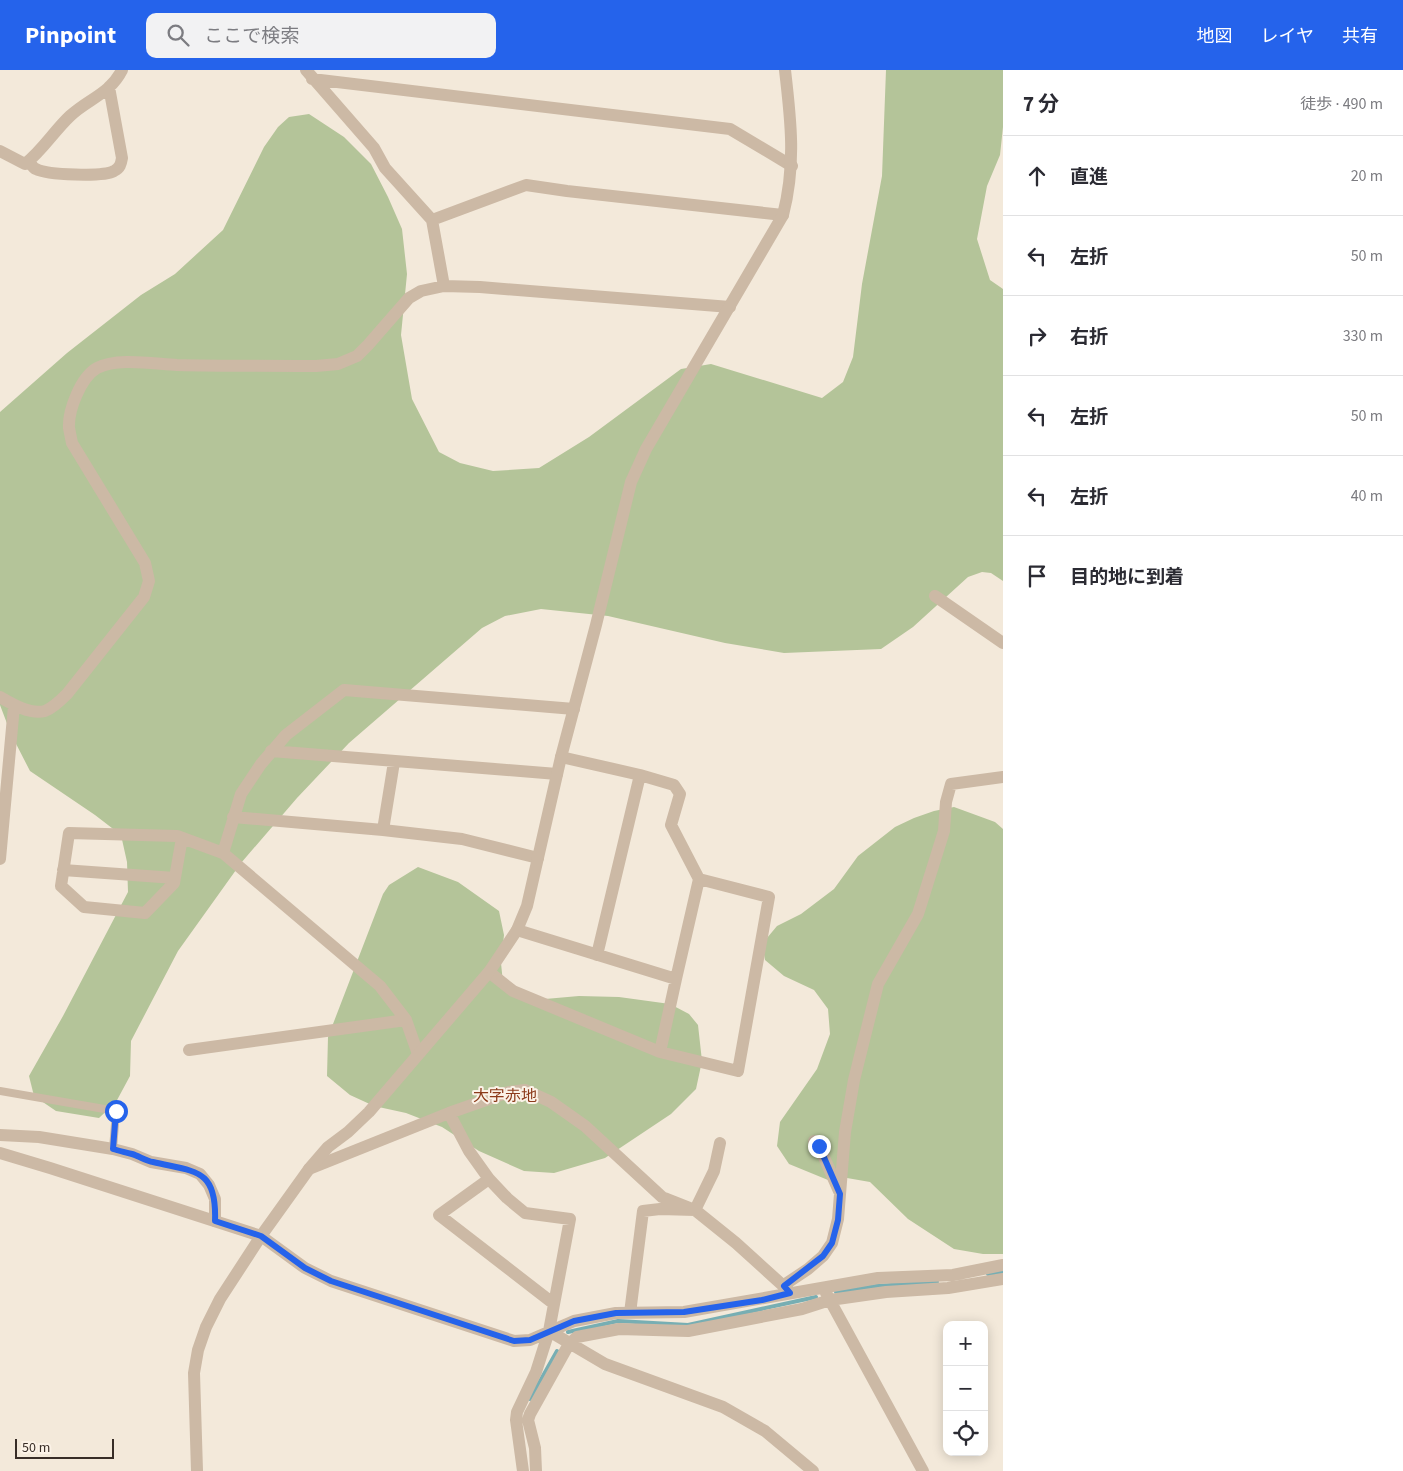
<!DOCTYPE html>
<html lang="ja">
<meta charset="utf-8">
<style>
:root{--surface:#fff;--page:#f2f2f3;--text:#2b2b33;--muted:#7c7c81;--line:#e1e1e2;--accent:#2563eb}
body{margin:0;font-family:"Source Sans 3","Noto Sans JP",sans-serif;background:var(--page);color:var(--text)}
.controls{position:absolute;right:15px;bottom:15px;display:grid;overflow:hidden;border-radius:10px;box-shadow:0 2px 12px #0003}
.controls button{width:45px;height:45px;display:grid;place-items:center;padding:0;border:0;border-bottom:1px solid var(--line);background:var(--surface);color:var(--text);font:25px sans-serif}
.scale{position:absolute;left:15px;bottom:12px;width:99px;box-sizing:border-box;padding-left:5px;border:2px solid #382d27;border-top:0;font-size:14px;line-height:18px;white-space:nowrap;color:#382d27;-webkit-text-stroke:4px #fbf2e7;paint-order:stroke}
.stop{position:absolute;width:15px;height:15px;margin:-11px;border:4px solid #2563eb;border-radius:50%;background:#fff}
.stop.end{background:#2563eb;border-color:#fff;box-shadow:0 1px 5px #0008}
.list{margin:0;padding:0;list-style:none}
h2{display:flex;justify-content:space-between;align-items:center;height:65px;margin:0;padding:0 20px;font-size:21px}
h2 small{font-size:16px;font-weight:400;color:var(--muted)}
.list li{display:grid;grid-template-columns:32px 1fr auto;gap:15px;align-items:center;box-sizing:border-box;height:80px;padding:0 20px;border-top:1px solid var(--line)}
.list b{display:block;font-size:19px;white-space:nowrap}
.list em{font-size:16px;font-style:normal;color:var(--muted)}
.icon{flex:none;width:28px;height:28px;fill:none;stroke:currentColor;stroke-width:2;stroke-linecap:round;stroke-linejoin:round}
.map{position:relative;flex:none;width:1003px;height:1401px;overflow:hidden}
header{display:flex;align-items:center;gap:30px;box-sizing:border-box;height:70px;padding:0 25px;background:var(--accent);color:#fff}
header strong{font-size:24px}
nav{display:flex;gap:28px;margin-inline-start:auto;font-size:18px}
.search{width:350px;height:45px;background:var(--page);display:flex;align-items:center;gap:12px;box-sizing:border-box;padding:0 18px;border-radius:10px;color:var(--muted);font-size:19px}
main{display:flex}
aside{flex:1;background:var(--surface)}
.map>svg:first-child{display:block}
</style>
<header>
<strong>Pinpoint</strong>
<div class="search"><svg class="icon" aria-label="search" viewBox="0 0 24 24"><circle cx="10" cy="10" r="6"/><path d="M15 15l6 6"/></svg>ここで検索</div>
<nav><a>地図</a><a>レイヤ</a><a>共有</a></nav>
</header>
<main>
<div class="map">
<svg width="1003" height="1401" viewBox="0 0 1003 1401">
<rect width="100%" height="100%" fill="#f3e9da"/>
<!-- green -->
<path fill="#b4c499" d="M886,0H1003V57L1000,85L987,116L977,169L990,210L1003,219V511L991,503L982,502L968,507L913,557L881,579L784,583L725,573L608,546L541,539L505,546L482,558L349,673L297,728L241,793L178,881L131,971L130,1006L116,1032L99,1048L56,1041L34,1026L29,1006L63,946L128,822L127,792L121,765L95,745L30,701L11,664L0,635V342L67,283L141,225L175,204L223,160L264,77L278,57L289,47L309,44L344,67L371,94L388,127L402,159L407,204L401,265L412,329L439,382L460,393L493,401L539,398L589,367L681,299L711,294L822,328L843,312L853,287L862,214L882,106Z
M954,737L995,752L1003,759V1184H983L954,1179L908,1149L870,1112L847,1108L828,1110L789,1094L777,1076L780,1052L817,999L830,964L828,939L814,920L784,906L765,890L762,874L777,856L801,844L834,819L858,786L895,757L914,748L934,741Z
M418,797L458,812L499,841L504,865L501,893L503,913L545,929L579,926L619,927L670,934L689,944L698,955L702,991L696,1019L671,1044L605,1088L554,1103L524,1101L479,1081L442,1057L406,1043L374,1036L350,1025L327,1006L328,967L383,824L389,815Z"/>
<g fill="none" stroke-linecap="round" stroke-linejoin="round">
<!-- stream -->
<path stroke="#77aeb3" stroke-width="4" d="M988,1204L1003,1202
M836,1222L876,1216L937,1212
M568,1262L618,1251L688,1255L816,1227
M530,1329L557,1281"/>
<!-- service -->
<path stroke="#ccb9a5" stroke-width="8" d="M0,1021L116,1041L113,1079"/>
<!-- minor -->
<path stroke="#ccb9a5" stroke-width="12" d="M306,0L374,78L385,98L432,150L444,216
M312,9L730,59L792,96
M0,81L25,94C42,81 54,61 70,46C88,29 110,24 122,0
M29,91C31,94 33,98 36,99C47,105 104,107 114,101C120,98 121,94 122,88L109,17
M432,150L526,115L567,121L783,145
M935,526L1003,573
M0,627C12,634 30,645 45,641C53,638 61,630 67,624L144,527L149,511L145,493L72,373C71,368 70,363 69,358C68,340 81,307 97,298C117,287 155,294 177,295C223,296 269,296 316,296L338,294L357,286L368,275L409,228L421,221L444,216L480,217L730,237
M271,681L557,704
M233,747L383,760L462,769L538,788
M383,760L394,692
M182,768L174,813L145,843L84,837L61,816L69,763L177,766L223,783
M0,789L14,636
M63,800L175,808
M517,860L676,909L699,809L671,755L680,724L674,715L640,705L561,687
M597,885L640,705
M489,902L513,921L660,982L738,1001L769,827L699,809
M189,980L406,950
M660,982L676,909
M418,984L406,950L380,916L223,783L241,724L261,694L286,665L344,620L574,639
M449,1043L469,1081L489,1109
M0,1065L39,1067L113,1079L132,1084L151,1092L186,1098L200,1104L209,1115L215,1129V1151
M814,1071L819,1076L839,1121
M309,1099L449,1043L509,1022L525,1020L551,1032L585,1056L662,1127L695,1140L736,1173L789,1221
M261,1166L305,1198L331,1211L514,1271L530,1270L574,1251L616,1243L684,1242L878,1208L953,1205L1003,1195
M784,1215L808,1199L823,1186L832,1173L838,1149L845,1062L854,1010L878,914L918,844L944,761L946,732L951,714L1003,707
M826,1223L923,1401
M630,1243L643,1141L660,1139L695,1140L714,1101L720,1073
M549,1261L605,1294L723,1337L765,1361L813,1401
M523,1401L516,1350L517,1342L536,1302L549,1261L570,1149L525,1143L507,1128L489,1109L439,1145L554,1234
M536,1401L535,1378L528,1350L530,1344L569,1274L577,1267L619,1259L688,1261L802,1239L830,1230L886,1222L948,1218L1003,1209"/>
<!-- tertiary -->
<path stroke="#ccb9a5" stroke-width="12" d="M0,1083L50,1098L261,1166
M197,1401L194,1303L198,1280L206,1257L220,1229L261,1166L309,1099L328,1077L348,1062L369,1042L489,902L517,860L527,836L561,687L596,555L631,412L646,379L783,145C796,95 791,51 785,0"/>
</g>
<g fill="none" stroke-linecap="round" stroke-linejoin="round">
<!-- route -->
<path stroke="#2563eb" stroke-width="6" d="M116,1041L113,1079C119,1081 125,1082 132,1084C139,1086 146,1091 153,1092C195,1102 217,1098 215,1151L261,1166L305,1198L331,1211L514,1271L530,1270L574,1251L616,1243L684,1242L762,1230L790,1223L784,1216L823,1186L832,1173L838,1150L840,1124L819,1076"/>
</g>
<g text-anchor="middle" stroke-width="4" stroke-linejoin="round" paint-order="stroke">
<!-- quarter labels -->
<g font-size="16" fill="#8c3a1a" stroke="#fbf2e7">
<text x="505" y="1031">大字赤地</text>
</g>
</g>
</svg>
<div class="controls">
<button>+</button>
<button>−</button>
<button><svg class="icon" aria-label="locate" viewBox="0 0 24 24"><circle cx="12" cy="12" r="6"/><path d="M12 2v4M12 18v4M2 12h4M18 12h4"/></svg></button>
</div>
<div class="scale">50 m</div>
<div class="stop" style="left:116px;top:1041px"></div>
<div class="stop end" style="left:819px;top:1076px"></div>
</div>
<aside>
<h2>7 分<small>徒歩 · 490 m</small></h2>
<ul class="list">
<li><svg class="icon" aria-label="ahead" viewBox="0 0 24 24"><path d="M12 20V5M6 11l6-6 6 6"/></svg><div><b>直進</b></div><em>20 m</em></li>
<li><svg class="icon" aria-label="left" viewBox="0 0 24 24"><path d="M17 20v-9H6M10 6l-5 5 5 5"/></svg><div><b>左折</b></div><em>50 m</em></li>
<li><svg class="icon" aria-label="right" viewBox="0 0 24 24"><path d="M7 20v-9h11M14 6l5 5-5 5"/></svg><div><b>右折</b></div><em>330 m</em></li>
<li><svg class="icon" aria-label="left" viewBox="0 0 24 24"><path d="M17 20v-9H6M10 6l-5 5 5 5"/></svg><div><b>左折</b></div><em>50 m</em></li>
<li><svg class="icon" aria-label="left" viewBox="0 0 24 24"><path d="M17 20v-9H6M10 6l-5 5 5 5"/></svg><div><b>左折</b></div><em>40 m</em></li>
<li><svg class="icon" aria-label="arrive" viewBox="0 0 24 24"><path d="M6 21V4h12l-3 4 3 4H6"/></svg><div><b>目的地に到着</b></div></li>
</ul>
</aside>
</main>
